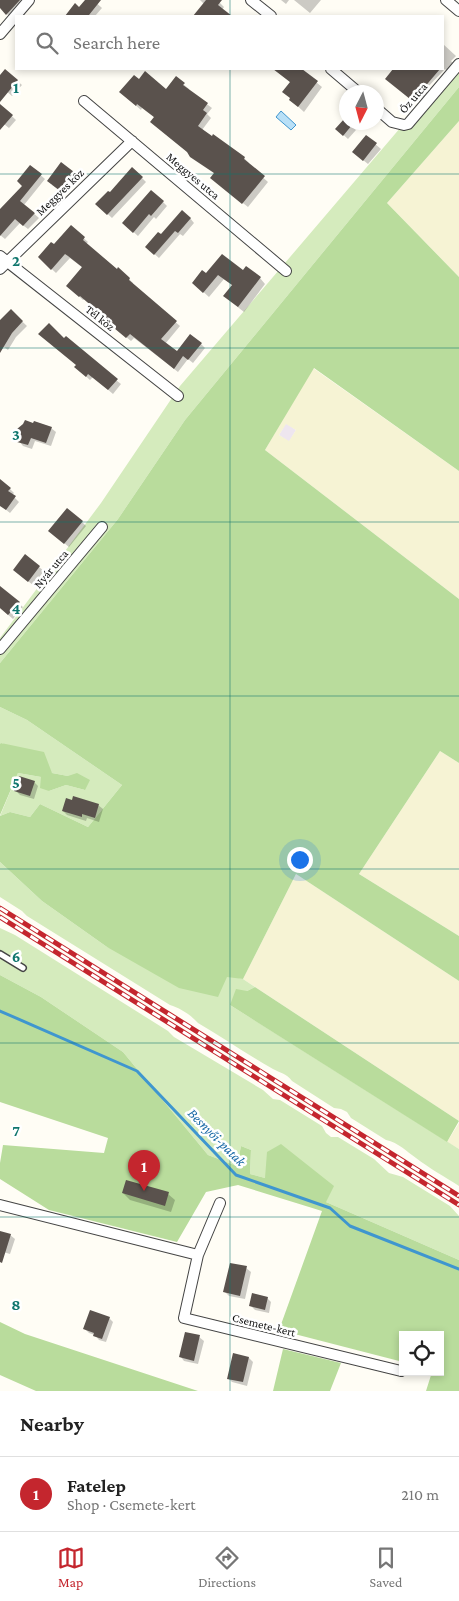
<!DOCTYPE html>
<meta charset="utf-8">
<style>
:root{--surface:#fff;--page:#f2f2f2;--text:#222;--muted:#767676;--line:#e0e0e0;--accent:#c4262e}
body{margin:0;font-family:"Crimson Pro",serif;background:var(--page);color:var(--text)}
.controls{position:absolute;right:15px;bottom:15px;display:grid;overflow:hidden;border-radius:0px;box-shadow:0 2px 8px #0003}
.controls button{width:45px;height:45px;display:grid;place-items:center;padding:0;border:0;border-bottom:1px solid var(--line);background:var(--surface);color:var(--text);font:25px sans-serif}
.compass{position:absolute;left:339px;top:85px;width:45px;height:45px;border-radius:50%;background:var(--surface);box-shadow:0 2px 8px #0003;rotate:186deg}
.you{position:absolute;left:299px;top:859px;width:18px;height:18px;margin:-12px;border:4px solid #fff;border-radius:50%;background:#1a73e8;box-shadow:0 0 0 8px #1a73e833}
.badge{display:grid;place-items:center;width:32px;height:32px;border-radius:50%;background:var(--accent);color:#fff;font-size:16px;font-weight:700}
.pin{position:absolute;translate:-50% -41px;filter:drop-shadow(0 1px 2px #0008)}
.pin::after{content:'';position:absolute;top:26px;width:18px;height:15px;background:inherit;clip-path:polygon(0 0,100% 0,50% 100%)}
.list{margin:0;padding:0;list-style:none}
h2{display:flex;justify-content:space-between;align-items:center;height:65px;margin:0;padding:0 20px;font-size:21px}
h2 small{font-size:16px;font-weight:400;color:var(--muted)}
.list li{display:grid;grid-template-columns:32px 1fr auto;gap:15px;align-items:center;box-sizing:border-box;height:75px;padding:0 20px;border-top:1px solid var(--line)}
.list b{display:block;font-size:19px;white-space:nowrap}
.list p{margin:0;font-size:16px;white-space:nowrap;color:var(--muted)}
.list em{font-size:16px;font-style:normal;color:var(--muted)}
.icon{flex:none;width:28px;height:28px;fill:none;stroke:currentColor;stroke-width:2;stroke-linecap:round;stroke-linejoin:round}
.map{position:relative;flex:none;width:459px;height:1391px;overflow:hidden}
.search{position:absolute;background:var(--surface);box-shadow:0 2px 8px #0003;left:15px;right:15px;top:15px;height:55px;display:flex;align-items:center;gap:12px;box-sizing:border-box;padding:0 18px;border-radius:0px;color:var(--muted);font-size:19px}
.sheet{height:140px;background:var(--surface)}
nav{display:flex;justify-content:space-around;align-items:center;box-sizing:border-box;height:70px;border-top:1px solid var(--line);background:var(--surface);font-size:14px;color:var(--muted)}
nav a{display:grid;justify-items:center;gap:2px}
nav .on{color:var(--accent)}
.map>svg:first-child{display:block}
</style>
<div class="map">
<svg width="459" height="1391" viewBox="0 0 459 1391">
<rect width="100%" height="100%" fill="#fffdf5"/>
<!-- industrial -->
<path fill="#eee6ef" d="M286,423L296,430L289,442L279,435Z"/>
<!-- farmland -->
<path fill="#f6f3d4" fill-rule="evenodd" d="M459,121V277L387,203Z
M313,368L459,471V599L265,450ZM286,424L296,430L289,441L279,435Z
M440,751L459,763V936L359,874Z
M296,874L459,981V1121L243,979Z
M459,1123V1149L447,1142Z"/>
<!-- green -->
<path fill="#d5ebbd" d="M459,59V87L185,420L118,519L0,663V638L101,503L180,386Z
M0,707L27,720L122,785L88,827L40,804L30,817L10,812L0,816L18,773L41,777L49,791L66,785L85,790L68,776L52,773L2,743L0,744Z
M0,862L42,901L107,947L243,979L255,987L247,991L230,1005L459,1149V1186C445,1177 429,1168 416,1158C406,1151 399,1143 386,1140L351,1118L347,1112L341,1109L334,1108L292,1081C286,1073 280,1073 273,1069C247,1054 223,1038 198,1023C191,1015 180,1008 170,1005L27,916L22,911L0,897Z
M0,928L15,935L168,1031L174,1037L263,1090L273,1099L280,1100L322,1126L326,1133L331,1137H338L374,1159L389,1173L403,1177L450,1206L459,1216V1260L326,1202L265,1178L250,1174L251,1150L241,1146L237,1166L208,1155L123,1052L41,997L0,975Z"/>
<!-- forest -->
<path fill="#b9dc9c" d="M459,87V121L387,203L459,277V471L314,368L265,450L459,599V763L440,751L359,874L459,936V981L296,874L243,979L227,977L218,997L179,988L107,947L42,901L0,862V816L10,812L30,817L40,804L88,827L122,785L27,720L0,707V663L118,519L185,420Z
M1,743L44,752L52,773L68,776L77,773L90,780L85,790L66,785L49,791L40,788L41,777L18,773L0,815V744Z
M0,975L41,997L123,1052L208,1155L237,1166L241,1146L251,1150L250,1174L265,1178L267,1152L281,1144L334,1186L326,1202L459,1260V1391H426L432,1372H440V1335H403V1362L279,1330L322,1211L238,1185L206,1192L177,1242L49,1210L0,1179V1163L3,1145L104,1153L108,1138L0,1102Z
M255,987L459,1121L447,1142L230,1005L236,989L247,991Z
M0,1322L25,1334L198,1391H36L0,1375Z
M283,1349L341,1363L330,1391H273Z"/>
<!-- water -->
<path fill="#b9e0f7" stroke="#3f96cf" d="M281,111L296,125L291,130L276,117Z"/>
<!-- shadow -->
<path fill="#0003" d="M0,0H24L11,18L0,7Z
M87,0H93L102,8L95,16H71L68,14L80,9Z
M200,0H217L224,7L222,10L230,16H200L197,13L204,4Z
M281,0H289L286,4Z
M294,0H321L310,13Z
M443,44L456,56L451,61L453,63L446,70L445,69L426,89L429,91L422,99L420,97L415,103L387,79L395,69H443Z
M274,69H300L322,87L304,112L291,100V83Z
M6,71L22,85L12,96L0,86V77Z
M176,78L189,89L188,90L212,108L207,114L211,118L202,130L244,158L249,163L248,164L268,182L248,207L216,182L215,174L155,118L142,108L141,110L125,96L139,81L166,91Z
M0,105L16,120L9,128L0,121Z
M345,120L356,130L348,139L337,129Z
M367,137L381,149L368,164L358,156Z
M30,166L45,179L24,205L39,218L28,229L20,223L5,239L0,235V211L23,186Z
M73,173L77,177L64,194L52,185Z
M142,178L146,182L112,218L97,204L110,194Z
M163,202L167,206L156,219L154,217L138,236L128,227Z
M190,218L194,223L183,236L180,234L159,258L151,251L161,236Z
M71,227L88,242L86,244L129,279L133,283L132,284L180,326L165,344L177,353L201,344L205,348L193,363L188,359L178,372L134,338L131,341L120,332L117,326L85,299L83,300L72,290L83,268L70,258L56,273L39,257L54,246Z
M243,271L260,278L265,284L244,312L230,301L233,285L224,279L209,297L199,288L207,275Z
M11,311L27,326L16,337L8,350L0,344V321Z
M64,339L121,384L113,394L93,377L90,380L80,371Z
M51,428L56,432L51,446L35,441L32,449L23,446L19,441Z
M0,486L10,489L14,493L12,495L19,502L10,513L0,505Z
M82,522L86,526L69,547L54,535Z
M39,567L44,571L33,585L19,574Z
M0,589L23,607L13,619L0,608Z
M34,782L38,786L34,799L20,795L16,791Z
M98,805L103,809L99,822L87,818L86,821L67,815L63,811Z
M123,1193L168,1194L175,1200L171,1212L130,1200Z
M0,1232L10,1235L15,1239L10,1254L0,1251Z
M246,1268L251,1272L245,1299L229,1296L225,1292Z
M267,1298L271,1302L269,1313L255,1310L251,1306Z
M109,1318L113,1322L106,1342L99,1340L95,1335L89,1333L85,1329Z
M199,1337L204,1341L198,1364L184,1361L180,1356Z
M234,1354L249,1358L253,1362L247,1386L232,1382L228,1378Z"/>
<g fill="none" stroke-linecap="round" stroke-linejoin="round">
<!-- stream -->
<path stroke="#3f96cf" stroke-width="3" d="M0,1011L137,1071L236,1175L330,1208L350,1226L459,1269"/>
</g>
<!-- building -->
<path fill="#5a524d" d="M0,0H20L6,15L0,8Z
M85,0H101L89,15L91,16H65L75,3L79,7Z
M206,0H222L218,5L232,16H193Z
M5,69L18,80L0,102V75Z
M273,69H302L318,81L298,107L289,100L290,98L282,92L290,82Z
M393,69H440L417,96L415,94L410,99L385,79Z
M145,71L166,89L176,76L185,83L183,85L208,103L203,110L207,113L198,126L212,136L213,134L245,157L244,159L265,176L242,204L210,178L214,173L190,157L187,152L150,122L154,117L137,104L136,106L119,92L134,75L139,79Z
M0,104L13,115L0,130Z
M345,118L346,122L352,125L343,136L335,129Z
M366,135L377,143L363,161L352,152Z
M61,162L74,172L59,190L47,181Z
M30,165L42,174L20,201L35,213L23,226L15,219L0,236V209L22,186L17,181Z
M132,167L143,177L107,215L95,204L108,191L110,192Z
M151,190L164,201L151,216L149,214L133,233L122,223Z
M182,210L191,218L178,233L175,231L154,255L145,247L158,232L161,234Z
M71,225L85,237L83,240L117,269L118,267L130,278L129,280L177,321L161,339L177,351L190,334L202,343L188,360L183,356L174,369L130,334L126,338L114,328L115,326L80,296L79,297L66,286L82,267L68,256L65,254L51,270L38,257L51,242L54,244Z
M222,254L243,270L246,266L261,277L238,307L223,296L232,285L218,275L203,293L192,283L202,270L206,273Z
M11,309L23,321L12,333L0,353V320Z
M49,323L64,338L66,336L118,379L108,390L88,374L86,377L74,367L76,365L38,334Z
M25,420L33,423L34,421L52,427L46,443L31,438L28,445L17,442L19,437L17,429L23,424Z
M0,479L11,488L8,491L16,496L6,510L0,506Z
M67,508L83,521L64,544L48,531Z
M25,554L40,566L28,582L13,570Z
M0,586L20,602L8,615L0,608Z
M19,776L35,781L30,796L14,791Z
M73,796L99,804L95,818L82,814V817L62,811L66,798L72,800Z
M126,1180L169,1192L165,1206L122,1193Z
M0,1231L11,1234L2,1263L0,1262Z
M230,1263L247,1266L240,1296L223,1292Z
M252,1293L268,1297L265,1310L249,1306Z
M90,1310L110,1317L102,1339L93,1336L94,1333L83,1329Z
M185,1332L200,1335L194,1361L179,1357Z
M233,1353L249,1357L243,1382L227,1379Z"/>
<g fill="none" stroke-linecap="round" stroke-linejoin="round">
<defs>
<path id="service" d="M0,954L23,968"/>
<path id="minor" d="M251,0L271,16
M446,0L459,11
M0,34L29,0
M331,69L358,92
M84,101L286,271
M376,108L392,122L404,125L408,124L459,64
M0,256L178,396
M0,269L132,141
M0,649L102,527
M0,1205L198,1255L220,1203
M198,1255L184,1318L401,1371"/>
</defs>
<!-- service casing -->
<use href="#service" stroke="#444" stroke-width="8"/>
<!-- minor casing -->
<use href="#minor" stroke="#444" stroke-width="12"/>
<!-- service -->
<use href="#service" stroke="#fff" stroke-width="5"/>
<!-- minor -->
<use href="#minor" stroke="#fff" stroke-width="10"/>
<defs>
<path id="rail" d="M0,908L459,1196
M0,917L459,1205"/>
</defs>
<!-- rail casing -->
<use href="#rail" stroke="#c4262e" stroke-width="5"/>
<!-- rail -->
<use href="#rail" stroke="#fff" stroke-width="3" stroke-dasharray="9" stroke-linecap="butt"/>
</g>
<!-- grid -->
<path fill="none" stroke="#0f766e" stroke-width="1" stroke-opacity="0.55" d="M230,0V16M230,69V1391M0,174H459M0,348H459M0,522H459M0,696H459M0,869H459M0,1043H459M0,1217H459"/>
<g text-anchor="middle" stroke-width="5" stroke-linejoin="round" paint-order="stroke">
<!-- street labels -->
<g font-size="12" fill="#111" stroke="#fff">
<text transform="translate(413 98) rotate(-49)" y="4">Őz utca</text>
<text transform="translate(193 176) rotate(40)" y="4">Meggyes utca</text>
<text transform="translate(60 192) rotate(-44)" y="4">Meggyes köz</text>
<text transform="translate(100 318) rotate(38)" y="4">Tél köz</text>
<text transform="translate(51 569) rotate(-50)" y="4">Nyár utca</text>
<text transform="translate(264 1325) rotate(14)" y="4">Csemete-kert</text>
</g>
<!-- water labels -->
<g font-size="14" font-style="italic" fill="#1768a6" stroke="#fff">
<text transform="translate(217 1137) rotate(45)" y="5">Besnyői-patak</text>
</g>
</g>
<g font-size="16" text-anchor="middle" font-weight="bold" fill="#0f766e" stroke="#fff" stroke-width="5" stroke-linejoin="round" paint-order="stroke">
<text x="16" y="93">1</text>
<text x="16" y="266">2</text>
<text x="16" y="440">3</text>
<text x="16" y="614">4</text>
<text x="16" y="788">5</text>
<text x="16" y="962">6</text>
<text x="16" y="1136">7</text>
<text x="16" y="1310">8</text>
</g>
</svg>
<div class="controls">
<button><svg class="icon" aria-label="locate" viewBox="0 0 24 24"><circle cx="12" cy="12" r="6"/><path d="M12 2v4M12 18v4M2 12h4M18 12h4"/></svg></button>
</div>
<svg class="compass" viewBox="-18 -18 36 36"><path d="M0-13l5 13h-10z" fill="#e53935"/><path d="M0 13l5-13h-10z" fill="#767676"/></svg>
<div class="you"></div>
<div class="pin badge" style="left:144px;top:1191px">1</div>
<div class="search"><svg class="icon" aria-label="search" viewBox="0 0 24 24"><circle cx="10" cy="10" r="6"/><path d="M15 15l6 6"/></svg>Search here</div>
</div>
<section class="sheet">
<h2>Nearby<small></small></h2>
<ul class="list">
<li><span class="badge">1</span><div><b>Fatelep</b><p>Shop · Csemete-kert</p></div><em>210 m</em></li>
</ul>
</section>
<nav>
<a class="on"><svg class="icon" aria-label="map" viewBox="0 0 24 24"><path d="M3 6l6-2 6 2 6-2v14l-6 2-6-2-6 2zM9 4v14M15 6v14"/></svg>Map</a>
<a><svg class="icon" aria-label="directions" viewBox="0 0 24 24"><path d="M12 3l9 9-9 9-9-9zM9 14v-3h6M13 9l2 2-2 2"/></svg>Directions</a>
<a><svg class="icon" aria-label="saved" viewBox="0 0 24 24"><path d="M7 4h10v16l-5-4-5 4z"/></svg>Saved</a>
</nav>
